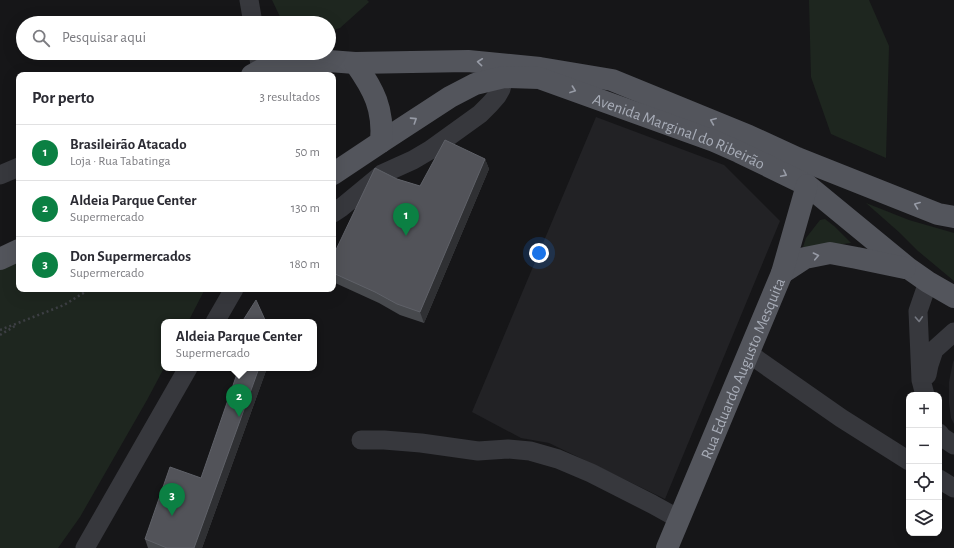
<!DOCTYPE html>
<html lang="pt">
<meta charset="utf-8">
<style>
:root{--surface:#fff;--page:#f7f7f7;--text:#2b2b33;--muted:#7c7c81;--line:#e1e1e2;--accent:#0b8043}
body{margin:0;font-family:"Alegreya Sans",sans-serif;background:var(--page);color:var(--text)}
.controls{position:absolute;right:12px;bottom:12px;display:grid;overflow:hidden;border-radius:8px;box-shadow:0 4px 16px #0002}
.controls button{width:36px;height:36px;display:grid;place-items:center;padding:0;border:0;border-bottom:1px solid var(--line);background:var(--surface);color:var(--text);font:20px sans-serif}
.you{position:absolute;left:539px;top:253px;width:14px;height:14px;margin:-10px;border:3px solid #fff;border-radius:50%;background:#1a73e8;box-shadow:0 0 0 6px #1a73e833}
.badge{display:grid;place-items:center;width:26px;height:26px;border-radius:50%;background:var(--accent);color:#fff;font-size:13px;font-weight:700}
.pin{position:absolute;translate:-50% -33px;filter:drop-shadow(0 1px 2px #0008)}
.pin::after{content:'';position:absolute;top:21px;width:14px;height:12px;background:inherit;clip-path:polygon(0 0,100% 0,50% 100%)}
.popup{position:absolute;left:161px;top:319px;width:156px;height:52px;box-sizing:border-box;display:grid;place-content:center;border-radius:8px;background:var(--surface);filter:drop-shadow(0 1px 3px #0005);font-size:13px;white-space:nowrap;color:var(--muted)}
.popup b{font-size:15px;color:var(--text)}
.popup::after{content:'';position:absolute;left:50%;top:100%;margin-left:-8px;border:8px solid transparent;border-top-color:var(--surface)}
.list{margin:0;padding:0;list-style:none}
h2{display:flex;justify-content:space-between;align-items:center;height:52px;margin:0;padding:0 16px;font-size:17px}
h2 small{font-size:13px;font-weight:400;color:var(--muted)}
.list li{display:grid;grid-template-columns:26px 1fr auto;gap:12px;align-items:center;box-sizing:border-box;height:56px;padding:0 16px;border-top:1px solid var(--line)}
.list b{display:block;font-size:15px;white-space:nowrap}
.list p{margin:0;font-size:13px;white-space:nowrap;color:var(--muted)}
.list em{font-size:13px;font-style:normal;color:var(--muted)}
.icon{flex:none;width:22px;height:22px;fill:none;stroke:currentColor;stroke-width:2;stroke-linecap:round;stroke-linejoin:round}
.map{position:relative;flex:none;width:954px;height:548px;overflow:hidden}
.search{position:absolute;background:var(--surface);box-shadow:0 4px 16px #0002;left:16px;top:16px;width:320px;height:44px;display:flex;align-items:center;gap:10px;box-sizing:border-box;padding:0 14px;border-radius:22px;color:var(--muted);font-size:15px}
.panel{position:absolute;background:var(--surface);box-shadow:0 4px 16px #0002;left:16px;top:72px;width:320px;height:220px;border-radius:8px}
.map>svg:first-child{display:block}
</style>
<div class="map">
<svg width="954" height="548" viewBox="0 0 954 548">
<rect width="100%" height="100%" fill="#161618"/>
<!-- built -->
<path fill="#222225" d="M596,117L724,165L780,221L665,499L549,443L521,438L472,412Z
M954,360V424L951,418L949,403V382L953,362Z"/>
<!-- green -->
<path fill="#1e261f" d="M272,0H367L369,2L340,28L329,31V23H283Z
M809,0H869L889,46L886,158L831,134L811,77Z
M866,203L909,220L954,233V281L918,251L900,233Z
M825,219L834,226L851,243L811,248L801,253L806,238L820,220Z
M19,259V289H205L188,322H164V368L147,400L80,517L58,548H0V268Z"/>
<g fill="none" stroke-linecap="round" stroke-linejoin="round">
<!-- path -->
<path stroke="#3d3f44" stroke-width="2.5" stroke-dasharray="2 3" stroke-linecap="butt" d="M0,330L64,305L90,289
M0,335L15,326"/>
<!-- minor -->
<path stroke="#37383d" stroke-width="19" d="M249,0L253,23
M258,53L261,70
M0,175L19,167
M333,213L342,207L382,174L413,160L430,150L480,114L490,104L497,96L501,89L504,77
M215,322L234,289
M748,353L841,418L909,461
M927,375L929,365L934,350L954,332
M925,395L921,380L918,311L928,282
M939,433L942,437L954,445
M361,440H384L421,443L478,451L508,449L530,451L558,459L591,473L652,504L679,519
M939,479L954,488
M85,548L188,368"/>
<!-- major -->
<g stroke="#53555c" stroke-width="22">
<path d="M252,75L261,70L300,63L329,61L355,63L468,61L540,68L612,80L749,136L797,158L938,214L954,217"/>
<path id="s1" d="M381,142L450,97L475,84L504,77L539,78L714,141L739,152L807,185L908,268L928,282L954,297"/>
<path d="M333,174L381,142C384,109 374,90 355,63"/>
<path d="M0,259L19,250"/>
<path d="M782,273L805,258L830,253L857,258L905,268"/>
<path id="s2" d="M667,548L782,273L807,185"/>
</g>
</g>
<!-- wall -->
<path fill="#47494d" d="M485,159L489,169L424,323L400,315L379,303L333,282V256L397,179L420,186Z
M267,368L202,548H148L145,539L201,478Z"/>
<!-- shaded-wall -->
<path fill="#2f3033" d="M485,159L489,169L424,323L420,312Z
M259,368H267L202,548H194Z"/>
<!-- building -->
<path fill="#525359" stroke="#5f6168" d="M445,140L485,159L420,312L397,304L375,292L333,273V256L375,168L397,179L420,186Z
M256,300L266,322H242Z
M239,368H259L194,548H167L145,539L170,467L201,478Z"/>
<!-- one-way arrows -->
<defs><path id="oneway-chevron" d="M-2-3.5L2.5 0L-2 3.5" fill="none" stroke-width="1.6" stroke-linecap="round" stroke-linejoin="round"/></defs>
<g stroke="#979ba6">
<use href="#oneway-chevron" transform="translate(480 62) rotate(-174)"/>
<use href="#oneway-chevron" transform="translate(573 90) rotate(20)"/>
<use href="#oneway-chevron" transform="translate(414 120) rotate(-33)"/>
<use href="#oneway-chevron" transform="translate(713 121) rotate(-158)"/>
<use href="#oneway-chevron" transform="translate(784 174) rotate(26)"/>
<use href="#oneway-chevron" transform="translate(917 205) rotate(-159)"/>
<use href="#oneway-chevron" transform="translate(816 256) rotate(-12)"/>
</g>
<use stroke="#757881" href="#oneway-chevron" transform="translate(919 319) rotate(87)"/>
<g text-anchor="middle" stroke-width="4" stroke-linejoin="round" paint-order="stroke">
<!-- street labels -->
<g font-size="16" fill="#a8adb8" stroke="#111113">
<text dy="6" stroke="none"><textPath href="#s1" startOffset="325">Avenida Marginal do Ribeirão</textPath></text>
<text dy="6" stroke="none"><textPath href="#s2" startOffset="195">Rua Eduardo Augusto Mesquita</textPath></text>
</g>
</g>
</svg>
<div class="controls">
<button>+</button>
<button>−</button>
<button><svg class="icon" aria-label="locate" viewBox="0 0 24 24"><circle cx="12" cy="12" r="6"/><path d="M12 2v4M12 18v4M2 12h4M18 12h4"/></svg></button>
<button><svg class="icon" aria-label="layers" viewBox="0 0 24 24"><path d="M12 4l9 5-9 5-9-5zM3 14l9 5 9-5"/></svg></button>
</div>
<div class="you"></div>
<div class="pin badge" style="left:406px;top:236px">1</div>
<div class="pin badge" style="left:239px;top:417px">2</div>
<div class="popup"><b>Aldeia Parque Center</b>Supermercado</div>
<div class="pin badge" style="left:172px;top:516px">3</div>
<div class="search"><svg class="icon" aria-label="search" viewBox="0 0 24 24"><circle cx="10" cy="10" r="6"/><path d="M15 15l6 6"/></svg>Pesquisar aqui</div>
<section class="panel">
<h2>Por perto<small>3 resultados</small></h2>
<ul class="list">
<li><span class="badge">1</span><div><b>Brasileirão Atacado</b><p>Loja · Rua Tabatinga</p></div><em>50 m</em></li>
<li><span class="badge">2</span><div><b>Aldeia Parque Center</b><p>Supermercado</p></div><em>130 m</em></li>
<li><span class="badge">3</span><div><b>Don Supermercados</b><p>Supermercado</p></div><em>180 m</em></li>
</ul>
</section>
</div>
